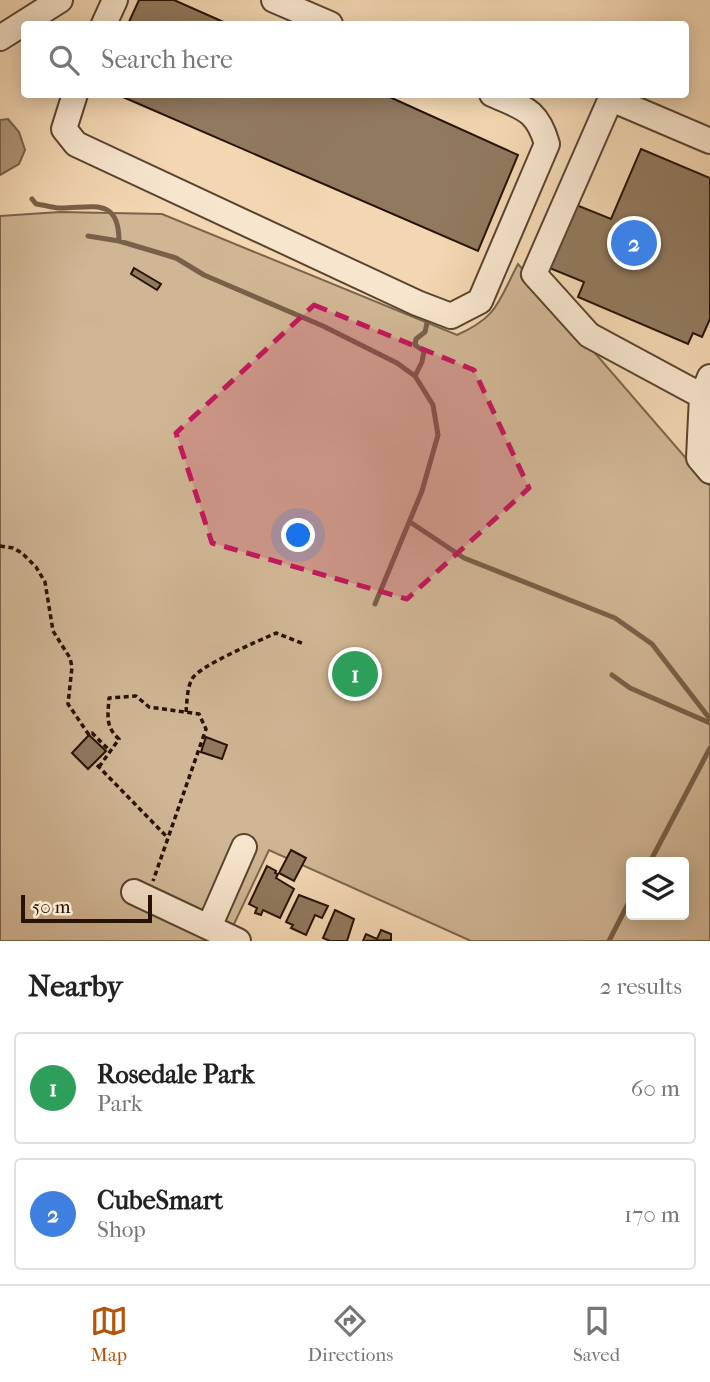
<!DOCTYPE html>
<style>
:root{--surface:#fff;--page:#f2f2f2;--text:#222;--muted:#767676;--line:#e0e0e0;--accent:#b45309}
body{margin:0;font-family:"IM FELL French Canon",serif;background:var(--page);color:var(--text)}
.controls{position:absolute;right:21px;bottom:21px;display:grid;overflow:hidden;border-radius:7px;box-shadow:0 4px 18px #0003}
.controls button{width:63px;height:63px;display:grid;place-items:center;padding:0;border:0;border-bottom:2px solid var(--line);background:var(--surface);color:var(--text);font:35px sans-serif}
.scale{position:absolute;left:21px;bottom:18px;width:131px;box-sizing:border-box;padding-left:7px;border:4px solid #271304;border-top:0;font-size:19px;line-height:24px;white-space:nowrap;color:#271304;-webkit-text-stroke:5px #f7e5cd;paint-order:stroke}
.you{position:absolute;left:299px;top:536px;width:24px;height:24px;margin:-18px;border:5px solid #fff;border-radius:50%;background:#1a73e8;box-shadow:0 0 0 10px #1a73e833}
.badge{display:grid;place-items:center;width:46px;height:46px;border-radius:50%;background:var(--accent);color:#fff;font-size:23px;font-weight:700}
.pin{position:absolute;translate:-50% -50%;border:4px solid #fff;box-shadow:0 2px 7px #0006}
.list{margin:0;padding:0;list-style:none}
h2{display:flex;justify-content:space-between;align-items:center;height:91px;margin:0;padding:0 28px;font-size:30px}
h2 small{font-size:23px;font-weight:400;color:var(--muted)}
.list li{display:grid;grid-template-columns:46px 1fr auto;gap:21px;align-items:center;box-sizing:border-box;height:112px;margin:0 14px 14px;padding:0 14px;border:2px solid var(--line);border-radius:7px}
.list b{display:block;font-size:26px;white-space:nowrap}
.list p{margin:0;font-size:23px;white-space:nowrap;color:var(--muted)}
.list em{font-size:23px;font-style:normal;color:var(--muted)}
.icon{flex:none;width:38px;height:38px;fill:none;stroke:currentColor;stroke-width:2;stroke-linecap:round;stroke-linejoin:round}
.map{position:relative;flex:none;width:710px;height:941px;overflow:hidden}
.search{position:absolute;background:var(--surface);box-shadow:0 4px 18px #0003;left:21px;right:21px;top:21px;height:77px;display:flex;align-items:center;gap:18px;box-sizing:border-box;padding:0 24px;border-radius:7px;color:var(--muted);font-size:26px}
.sheet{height:343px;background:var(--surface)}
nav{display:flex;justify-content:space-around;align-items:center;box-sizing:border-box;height:98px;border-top:2px solid var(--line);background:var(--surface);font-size:19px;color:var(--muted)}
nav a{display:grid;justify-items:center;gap:4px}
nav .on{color:var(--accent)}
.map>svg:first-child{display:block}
</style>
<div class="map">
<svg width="710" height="941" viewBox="0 0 710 941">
<rect width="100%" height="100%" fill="#f3d7b2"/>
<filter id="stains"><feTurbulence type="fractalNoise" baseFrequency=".00286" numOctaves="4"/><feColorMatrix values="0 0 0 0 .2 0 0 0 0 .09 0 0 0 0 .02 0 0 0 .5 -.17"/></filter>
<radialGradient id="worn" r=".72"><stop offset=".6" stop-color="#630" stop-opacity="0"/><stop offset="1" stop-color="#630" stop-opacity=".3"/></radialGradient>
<!-- green -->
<path fill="#d0b694" stroke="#7c644c" stroke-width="2" fill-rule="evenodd" d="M60,212L162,214L457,335C498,317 498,302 518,264L710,486V941H471L269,850L226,941H0V216ZM631,862H684V915H631Z"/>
<!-- water -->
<path fill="#ae9477" stroke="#786049" stroke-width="2" d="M8,119L19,132L25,150L19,164L0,175V120Z"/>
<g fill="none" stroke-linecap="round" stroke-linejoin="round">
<!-- stream -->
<path stroke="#786049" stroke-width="5" d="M32,199L36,204C43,205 51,207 58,208C90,209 119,195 119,241
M88,236L119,241L176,258L204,275L323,326L397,363L415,376L433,405L438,435L422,491L375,604
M415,376L422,362L424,351L415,345L416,339L425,332L427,323
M410,522L464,558L615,618L652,644L710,719
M612,675L630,688L710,723
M650,862L710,748
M609,941L631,898"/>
</g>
<!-- building -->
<path fill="#91795e" stroke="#271304" stroke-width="2" d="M139,0H174L228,24H128Z
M116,94H383L518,155L478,251Z
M641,149L710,178V319L702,337L693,333L688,344L578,297L584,282L547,267L574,204L611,219Z
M134,268L161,284L157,290L131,274Z
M89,735L106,751L88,769L72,753Z
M206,737L227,745L222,759L201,752Z
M291,850L306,858L294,881L279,873Z
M267,866L276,871L275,873L278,874L276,878L294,889L280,918L263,910L261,915L255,913L257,908L249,904Z
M299,895L328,906L322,918L315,915L306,935L291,928L293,925L286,922Z
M335,910L354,919L347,941H330L323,938Z
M381,930L391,934V940L363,941L366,934L377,939Z"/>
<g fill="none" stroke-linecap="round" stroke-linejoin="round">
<defs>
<path id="minor" d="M274,0L330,24
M104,24L115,0
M0,38L60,0
M75,94L64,129L76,144L417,303L451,316L480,301L547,144C537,109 523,108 492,94
M710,141L616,101L608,105L534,274L589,335L702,396H710
M710,377L702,396L699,458L710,471
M134,892L238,941
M209,927L244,847"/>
</defs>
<!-- minor casing -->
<use href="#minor" stroke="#5a4430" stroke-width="28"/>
<!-- path -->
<path stroke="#271304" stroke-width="3.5" stroke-dasharray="5 3.5" stroke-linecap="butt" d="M0,546L13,548L22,553L36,567L45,582L53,631L70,658L72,667L68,704L89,735L92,733L111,752
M186,712C187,702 187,688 192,679C200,665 259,641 276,633L304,644
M97,765L168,838
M99,767L119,739C105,727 108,715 109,698L136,696L149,707L199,714L206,729L153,881"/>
<!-- minor -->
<use href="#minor" stroke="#f7e5cd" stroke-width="24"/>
</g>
<!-- marked area -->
<path fill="#c2185b" fill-opacity="0.2" stroke="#c2185b" stroke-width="5" stroke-dasharray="14 9" stroke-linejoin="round" d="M314,305L474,370L529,488L407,599L212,543L176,433Z"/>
<rect width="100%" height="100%" filter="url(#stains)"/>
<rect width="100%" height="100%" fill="url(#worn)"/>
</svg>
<div class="controls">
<button><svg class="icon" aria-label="layers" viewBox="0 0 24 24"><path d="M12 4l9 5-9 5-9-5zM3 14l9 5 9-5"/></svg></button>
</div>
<div class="scale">50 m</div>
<div class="you"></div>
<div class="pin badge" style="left:355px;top:674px;background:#2e9e5b">1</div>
<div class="pin badge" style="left:634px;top:243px;background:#3f7fe0">2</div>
<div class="search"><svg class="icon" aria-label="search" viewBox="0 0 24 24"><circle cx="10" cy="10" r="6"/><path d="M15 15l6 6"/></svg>Search here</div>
</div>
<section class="sheet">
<h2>Nearby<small>2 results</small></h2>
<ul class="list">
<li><span class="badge" style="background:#2e9e5b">1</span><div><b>Rosedale Park</b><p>Park</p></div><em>60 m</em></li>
<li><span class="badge" style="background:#3f7fe0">2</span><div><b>CubeSmart</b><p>Shop</p></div><em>170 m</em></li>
</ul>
</section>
<nav>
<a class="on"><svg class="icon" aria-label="map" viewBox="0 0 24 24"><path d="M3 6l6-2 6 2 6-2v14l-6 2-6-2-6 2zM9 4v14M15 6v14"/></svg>Map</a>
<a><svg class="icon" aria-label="directions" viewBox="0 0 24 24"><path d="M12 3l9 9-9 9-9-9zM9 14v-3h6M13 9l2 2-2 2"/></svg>Directions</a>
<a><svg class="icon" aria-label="saved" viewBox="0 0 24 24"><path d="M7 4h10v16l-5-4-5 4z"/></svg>Saved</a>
</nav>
